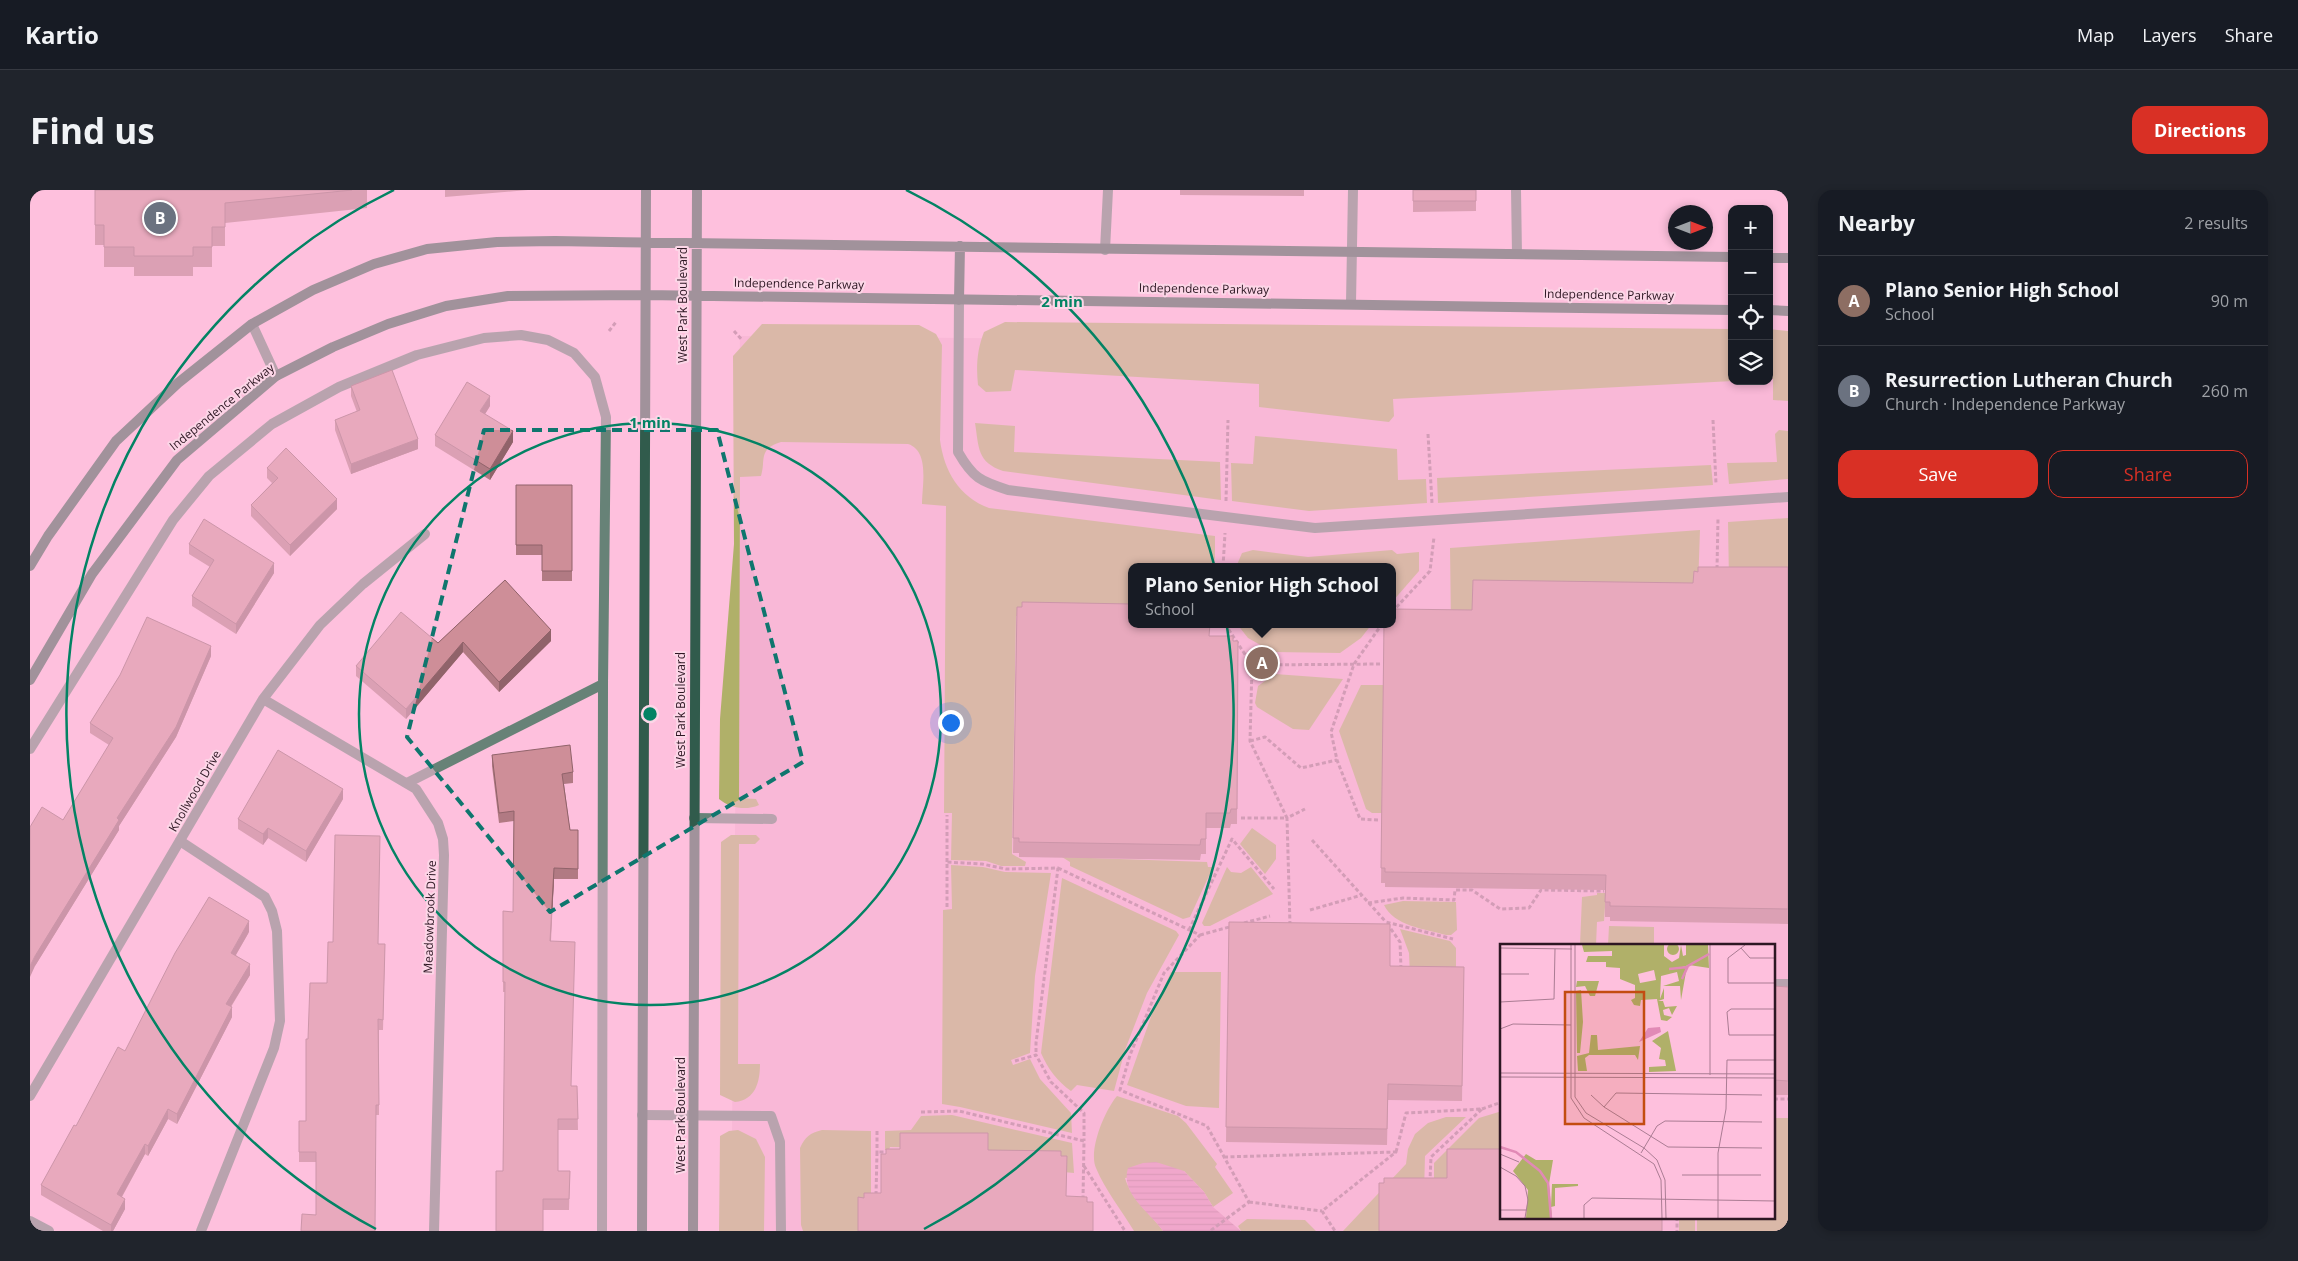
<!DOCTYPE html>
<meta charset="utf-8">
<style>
:root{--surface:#171b24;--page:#20242c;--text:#f1f3f6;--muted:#9ea1a6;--line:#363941;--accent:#d93025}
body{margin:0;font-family:"Open Sans",sans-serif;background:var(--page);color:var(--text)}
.controls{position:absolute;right:15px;top:15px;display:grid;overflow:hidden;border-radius:10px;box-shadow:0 2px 8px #0003}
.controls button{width:45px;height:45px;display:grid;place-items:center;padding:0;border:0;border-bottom:1px solid var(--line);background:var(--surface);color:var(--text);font:25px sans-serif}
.compass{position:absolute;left:1638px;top:15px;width:45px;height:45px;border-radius:50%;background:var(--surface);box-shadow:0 2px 8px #0003;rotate:90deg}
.you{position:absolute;left:920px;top:532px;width:18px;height:18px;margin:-12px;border:4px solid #fff;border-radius:50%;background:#1a73e8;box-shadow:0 0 0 8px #1a73e833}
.badge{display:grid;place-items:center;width:32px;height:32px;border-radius:50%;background:var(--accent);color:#fff;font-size:16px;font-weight:700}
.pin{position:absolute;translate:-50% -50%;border:2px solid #fff;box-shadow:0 1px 5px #0006}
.popup{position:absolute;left:1098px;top:373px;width:268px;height:65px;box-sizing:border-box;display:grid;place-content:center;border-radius:10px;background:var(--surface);filter:drop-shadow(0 1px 4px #0005);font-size:16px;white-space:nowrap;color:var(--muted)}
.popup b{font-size:19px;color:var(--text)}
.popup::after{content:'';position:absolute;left:50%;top:100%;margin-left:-10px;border:10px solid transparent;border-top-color:var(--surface)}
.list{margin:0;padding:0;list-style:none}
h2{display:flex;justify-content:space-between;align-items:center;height:65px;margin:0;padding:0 20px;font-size:21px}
h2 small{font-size:16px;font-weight:400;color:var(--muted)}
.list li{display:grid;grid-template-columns:32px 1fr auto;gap:15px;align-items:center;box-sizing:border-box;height:90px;padding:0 20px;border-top:1px solid var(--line)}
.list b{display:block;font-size:19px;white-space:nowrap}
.list p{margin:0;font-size:16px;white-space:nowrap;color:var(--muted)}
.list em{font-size:16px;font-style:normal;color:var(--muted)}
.actions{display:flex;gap:10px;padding:15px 20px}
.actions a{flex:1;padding:11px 0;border:1px solid var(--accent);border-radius:15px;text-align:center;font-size:18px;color:var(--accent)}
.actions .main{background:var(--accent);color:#fff}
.icon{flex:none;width:28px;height:28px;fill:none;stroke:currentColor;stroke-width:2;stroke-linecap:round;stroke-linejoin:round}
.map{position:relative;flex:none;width:1758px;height:1041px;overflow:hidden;border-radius:15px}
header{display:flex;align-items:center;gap:30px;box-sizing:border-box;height:70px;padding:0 25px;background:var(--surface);border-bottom:1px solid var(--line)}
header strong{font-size:24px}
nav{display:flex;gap:28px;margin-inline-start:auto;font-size:18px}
.intro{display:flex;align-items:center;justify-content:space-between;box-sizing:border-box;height:120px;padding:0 30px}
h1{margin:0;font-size:35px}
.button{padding:12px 22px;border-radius:15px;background:var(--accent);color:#fff;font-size:18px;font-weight:700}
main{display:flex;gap:30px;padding:0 30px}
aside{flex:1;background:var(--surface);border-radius:15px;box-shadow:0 2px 8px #0003}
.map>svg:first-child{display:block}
</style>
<header>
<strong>Kartio</strong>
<nav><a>Map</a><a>Layers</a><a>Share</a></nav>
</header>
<div class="intro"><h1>Find us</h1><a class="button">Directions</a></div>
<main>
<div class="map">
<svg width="1758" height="1041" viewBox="0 0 1758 1041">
<defs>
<pattern id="water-rules" width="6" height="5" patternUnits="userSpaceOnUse" patternTransform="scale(1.25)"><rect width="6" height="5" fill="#e18ab6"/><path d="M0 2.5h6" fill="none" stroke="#b77094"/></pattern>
</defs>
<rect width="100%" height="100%" fill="#fec0dd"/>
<!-- built -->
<path fill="#f3b0d0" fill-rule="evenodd" d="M710,146L1702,155V191H1739V155H1758V1041H701ZM1102,377H1362V434H1102ZM1472,755H1744V1027H1472Z"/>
<!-- grass -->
<path fill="#b0b069" d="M975,132L1702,139L1703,191L1363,209L1364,226L1359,232L1229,217V194L985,180L981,201L956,202L948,195C946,176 947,160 954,142Z
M732,134L889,135L906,144L912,155L910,250C914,281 929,307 959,318L1185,346V368L1183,377H1102V426H986L982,664L996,672L995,676H971L956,671L921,670L922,623H914L916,316L892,314C892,296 900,261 878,254L751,252C728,259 736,269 731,286L710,287L709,608L726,609L729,615C716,621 700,618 689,609L690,529L704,354L703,166Z
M1739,139L1758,141V211L1743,210V189H1739Z
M945,233L985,236L984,262L1190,272L1191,310L973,281C947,272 949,258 945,233Z
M1749,240L1758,241V289L1699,294L1697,273L1747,272L1745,244Z
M1225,246L1367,259L1368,290L1396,289L1397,313L1279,321L1202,311L1201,273L1223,274Z
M1681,275L1683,295L1408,313L1407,288Z
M1758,328V393L1699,392L1698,332Z
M1670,340L1668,397L1442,435H1421L1420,358Z
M1223,360L1278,367L1362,360L1367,364L1389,362V381L1362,412V377H1206L1212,363Z
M1207,434H1342L1331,448L1310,463L1243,462L1218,448Z
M1245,484L1313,489L1279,540L1263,539L1227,517L1225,513L1228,496Z
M1331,495H1354L1352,623H1342L1336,619L1309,541Z
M1222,638L1246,655V669L1235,684L1210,654Z
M701,645H726L730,649L725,654H709L708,874H730C730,891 726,910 705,912L690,905L691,652Z
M1032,667L1177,672L1178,677H1183L1160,727L1153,729L1040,676V672Z
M921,675L953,677L975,682L1021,683L1005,786L1000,863L981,870L983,875L1000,869L1010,889L1041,923L1042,943L930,917L912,914L913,720L922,719Z
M1197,677L1201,682L1211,683L1221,677L1243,704L1180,736H1174L1172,733Z
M1032,688L1146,741L1149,745L1117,803L1095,860L1084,901L1047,895L1041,901C1027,891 1018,879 1011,863Z
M1567,703H1576L1574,731L1567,732L1566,755H1550L1552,707L1567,705Z
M1373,711L1426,712L1427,740L1421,745H1416C1395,739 1364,736 1354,715Z
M1579,736L1624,737V755H1578Z
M1370,739L1420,751L1426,758V786H1380L1379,763Z
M1141,782H1191L1189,918L1156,916L1097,895L1123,821Z
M1087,906L1148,926L1156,933L1187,974L1185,977L1203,1003L1183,1017L1174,1002L1154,981L1095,988C1102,1011 1119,1021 1133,1041H1104C1092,1021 1075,1000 1066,978C1058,960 1075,920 1087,906Z
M1472,921V974L1417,1003H1404V973L1449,928Z
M922,925L1042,953L1044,983L958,975L957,959L860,957L859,960H855V941L881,940L891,926Z
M1416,927H1436L1395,966L1394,1003L1349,1041H1313L1376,974L1378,959L1385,944L1398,933Z
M1744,928H1758V1041H1667V1027H1744Z
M708,940L726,949L735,967L734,1041H689L690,946L699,941Z
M792,940L841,941V1018L828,1041H773L771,1035L770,958C775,947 780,943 792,940Z
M1649,1027H1665V1041H1649Z
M1217,1029L1275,1030L1286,1041H1211L1208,1036Z"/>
<!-- water -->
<path fill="url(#water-rules)" d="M1126,972L1154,981L1174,1002L1183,1017L1211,1041H1133C1119,1021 1090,1004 1098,978L1113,973Z"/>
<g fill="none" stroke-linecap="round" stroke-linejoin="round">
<!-- path -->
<path stroke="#a1748a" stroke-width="3" stroke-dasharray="4 2.5" stroke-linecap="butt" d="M579,141L586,132
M704,141L712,150
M1683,230L1686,294
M1398,244L1402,313
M1196,311L1198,230
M1193,377L1195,343
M1687,379L1688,328
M1362,422L1400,381L1404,347
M1195,434L1222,475
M1220,551L1235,547L1271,578L1307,570
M1211,628H1257L1220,551L1222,475L1351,474
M1348,630L1330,629L1307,570L1301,542L1324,474L1352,434
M1282,650L1356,732
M917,672V625
M1028,678L1170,745L1134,783L1100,865L1090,900L1177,936L1219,1012L1180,1041
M1338,713L1373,708L1424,710L1425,700H1442L1470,719L1499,718L1511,700L1574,701
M917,717V672L952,674L976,679L1028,678L1006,853V865
M1280,720L1332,705
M1214,733L1240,726
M1260,735L1257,628L1275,619
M1159,740L1202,649L1244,699
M1170,745L1203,736
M1371,779L1370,752L1356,732L1423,749
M985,871L1006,865L1021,892L1054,923V951
M1744,909H1758
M1452,919L1472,912
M891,922L929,921L1054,951L1053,1009
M847,941V962
M1366,962L1376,923L1452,919L1401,967L1400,990
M1194,967L1366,962L1292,1021L1305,1041
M1054,976L1095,1041
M846,1005L847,962H860
M1219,1012L1292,1021
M1647,1027V1041"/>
<!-- lane -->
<path stroke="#678277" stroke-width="10" d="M1486,0L1487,64
M1075,60L1078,0
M929,110L928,262C943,288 950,291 978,300L1285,338L1758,307
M222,134L246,186
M0,559L143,330L179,286L242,234L309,197L387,165L454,148L491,145L518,150L544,163L565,187L576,227L573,494L377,593
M664,628L742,629
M150,651L235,707L242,721L247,741L250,831L244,858L171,1041
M1744,794H1758
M612,925L741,926L750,952L751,1041
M0,1031L19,1041
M572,1041L573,494"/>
<!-- street -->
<path stroke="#678277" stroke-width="10" d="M1321,113L1323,0
M233,509L386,599L408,633L413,649L414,665L404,1041
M0,906L233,509L290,435L333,394L395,344"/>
<!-- secondary -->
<path stroke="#315b4c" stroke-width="10" d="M1739,68H1758
M929,110L930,56
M1739,120L1758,121
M0,376L18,346L86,251L148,193L222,134L283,100L344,74L397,59L467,52L525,51C917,58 1309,61 1702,67
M0,490L62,384L147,270L246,186L303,157L358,134L416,116L478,106L615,105L1702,120
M612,1041L616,0
M663,1041L667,0"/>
</g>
<!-- wall -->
<path fill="#b17a83" d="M65,0H337V18L195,33V56H182V77H163V86H104V77H74V55H65Z
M415,0H498L415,7Z
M1150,0H1274V6L1150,5Z
M1383,0H1446V21L1383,22Z
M321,196L388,259L321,284L305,240V230L327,222L321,206Z
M460,216L455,224L483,252L460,290L405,256V245Z
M237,278L307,319L260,366L221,326V315L242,293L237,288Z
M486,295H542V391H512V365H486Z
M159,354L244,383L206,444L162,416V406L180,377L159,364Z
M1758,377V734L1580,731V727H1575V700L1355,697V693H1351L1354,434L1442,420L1663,393L1668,382Z
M475,390L521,451L469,502L433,462L376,529L326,486V476L408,453Z
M987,417L1180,446L1203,451H1208L1207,634H1201L1200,638H1176V664H1171L1170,670L989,667V663H983Z
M181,466L146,547L89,636V640L5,776L33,630L79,555L60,543V533L90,485Z
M462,565L543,582V593L534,594L540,640H548V689H524L521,751L541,896H547L548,940H528V981H540L539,1020H513L473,981L475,802H473V721L483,722L484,631L469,633L462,576Z
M313,609L276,672L238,648L233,655L208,639V629Z
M1199,732L1360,776L1434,777L1432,911L1358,910L1357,955L1196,952Z
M219,742L206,765L220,785L201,817L202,827L147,934L138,929L118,966L115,964L92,1007L95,1019L83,1041H73L11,1005V995L46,936Z
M348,754H355L353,840H349V925H346L286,1025V972H269V931H276L278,849Z
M1744,796L1758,797V905H1744Z"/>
<!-- shaded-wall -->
<path fill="#90636a" d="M460,206V216L450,232V221Z
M483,241V252L460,290V279Z
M388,249V259L321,284V274Z
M307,309V319L260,366V355Z
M244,373V383L206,444V434Z
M521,440V451L469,502V492Z
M433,452V462L376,529V519Z
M181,456V466L146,547L89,636V640L5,776L0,787V776L5,766Z
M313,599V609L276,672V661Z
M238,638V648L233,655V644Z
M524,678V689L520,762V751Z
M219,731V742L201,773V763Z
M220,774V785L196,824V814Z
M202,817V827L147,934V924Z
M138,919V929L118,966V956Z
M115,954V964L87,1015V1004Z
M95,1009V1019L83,1041H81V1035Z"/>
<!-- building -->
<path fill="#ce8e98" stroke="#90636a" d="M65,0H322L195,13V37H182V57H163V66H104V57H74V35H65Z
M1383,0H1446V11H1383Z
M362,180L388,249L321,274L305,230L330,220L321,196Z
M437,192L460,206L450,221L483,241L460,279L405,245Z
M256,258L307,309L260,355L221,315L248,288L237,278Z
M486,295H542V381H512V355H486Z
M174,329L244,373L206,434L162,406L184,370L159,354Z
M1668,377H1758V719L1580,716V712H1575L1576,685L1355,682V678H1351L1354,434H1362V419L1442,420L1443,390L1663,393L1664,381L1668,382Z
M475,390L521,440L469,492L433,452L376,519L326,476L371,422L408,453Z
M992,412L1102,414V434H1180L1179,446H1203V451H1208L1207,619H1201L1200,623H1176V649H1171L1170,655L989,652V648H983L987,417H992Z
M117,427L181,456L146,537L87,628L89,630L5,766L0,776V637L12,617L33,630L83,548L60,533L90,485Z
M540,555L543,582L532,584L540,640H548V679L524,678L520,751L545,752L541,896H547L548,929H528V981H540L539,1009H513V1041H466V981H473L475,792H473V721L483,722L484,621L469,623L462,565Z
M248,560L313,599L276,661L238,638L233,644L208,629Z
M305,645L350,646L348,754H355L353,830L348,829L349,915H346L345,1041H271L272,1024L286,1025V962H269V931H276V849H278L280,793H297L298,752H303Z
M179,707L219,731L201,763L220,774L196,814L202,817L147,924L138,919L118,956L115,954L87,1004L95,1009L81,1035L11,995L44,935L46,936L88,857L95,861L145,763Z
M1199,732L1360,734V776L1434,777L1432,896L1358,894L1357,939L1196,937Z
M1744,796L1758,797V891L1744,890Z
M870,943H958V960L1031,961V966H1037L1036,1006L1057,1007V1012H1063V1041H828V1007L834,1008V1003H851V964H856V959H870Z
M1417,959H1472V1027H1632V1041H1349V993H1354V988H1417Z"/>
<!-- marked area -->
<path d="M0 0H1758V1041H0ZM454,240H687L773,572L520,722L377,547Z" fill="#fec0dd" fill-opacity=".55" fill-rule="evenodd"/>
<path fill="none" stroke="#0f766e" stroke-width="4" stroke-dasharray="10 6" stroke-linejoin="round" d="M454,240H687L773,572L520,722L377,547Z"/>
<!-- distance rings -->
<g fill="none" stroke="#038364" stroke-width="2.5">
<circle cx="620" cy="524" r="291"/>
<path d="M346 1039A583 583 0 0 1 364 0M876 0A583 583 0 0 1 894 1039"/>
</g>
<g text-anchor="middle" stroke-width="4" stroke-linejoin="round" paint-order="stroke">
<!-- street labels -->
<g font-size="12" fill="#2d1723" stroke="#fcd6e7">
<text transform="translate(769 94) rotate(1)" y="4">Independence Parkway</text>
<text transform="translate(1174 99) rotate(1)" y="4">Independence Parkway</text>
<text transform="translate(1579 105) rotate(1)" y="4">Independence Parkway</text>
<text transform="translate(653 115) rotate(-90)" y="4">West Park Boulevard</text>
<text transform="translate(192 217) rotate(-39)" y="4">Independence Parkway</text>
<text transform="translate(651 520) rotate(-90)" y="4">West Park Boulevard</text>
<text transform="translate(165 601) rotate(-60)" y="4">Knollwood Drive</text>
<text transform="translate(400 727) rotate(-88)" y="4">Meadowbrook Drive</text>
<text transform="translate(651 925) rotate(-90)" y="4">West Park Boulevard</text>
</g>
</g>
<!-- overview -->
<g transform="translate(1470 754)">
<rect width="275" height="275" fill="#fec0dd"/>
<path d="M167 5a6 6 0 1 1 12 0a6 6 0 1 1-12 0ZM82,1H164V12L172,18L179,14L181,1L183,12L186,11V1H208L209,24L189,21L179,24H186L182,36L186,28L181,56L180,42H163L179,37L177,28L161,32L160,55L164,44V55L158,57H163L165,63L177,62L172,71L169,64L163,66L164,71L172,73L167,77L161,76L157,55L141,56L140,62L134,61L131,56L135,54V41L120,35V24L106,23V18H86L88,12H112V7L84,8ZM154,26L156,36L140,39L138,30ZM77,37H99L95,52H90L85,42L76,43ZM81,46L83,78L80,109H77L76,47ZM168,87L176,127L149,128V123L166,122L165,116L159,115L161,104L152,97ZM91,91H97L98,106L140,102L138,116L135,111H89L85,114L87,127H112H78L77,112L89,109ZM52,240H78V242L55,244V262L51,263Z" fill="#b0b069" fill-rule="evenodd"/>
<path d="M26,210L36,216H53L49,240L52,274H26L28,246L13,227Z" fill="#b0b069"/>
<path d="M160,83L161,88L139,98L148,84Z" fill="#e18ab6"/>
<path fill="none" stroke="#e18ab6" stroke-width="2.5" d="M169,25L188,23M182,35L188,22L209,10M0,203L16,208L40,227L48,239L51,274"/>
<path fill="none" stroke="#aa7c93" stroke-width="1" d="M71,1V154L84,174L154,220L161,236L162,274M75,1V153L86,169L144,204L157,216L165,236L166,274M210,1V131M245,1L228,14V39H275M0,4L72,5M241,4L250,14H275M0,30H29M0,58L54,55L55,5M275,65H231L227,68L229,91H275M0,85L13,80L71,81M0,129L275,130M0,133L275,134M91,151L104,163L168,203L262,204M104,163L116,149L262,151M141,209L157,182L165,177L262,178M0,210L19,218M0,223L16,232L25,242L28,256L25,274M182,231H261M0,266H27M84,274V261L92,254L275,257M218,274V209L226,165L227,116H275"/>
<path fill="#c34c11" fill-opacity="0.15" stroke="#c34c11" stroke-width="2.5" d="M65,48H144V180H65Z"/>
<rect width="275" height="275" fill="none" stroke="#2d1723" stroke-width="2.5"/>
</g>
<circle cx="620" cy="524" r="8" fill="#038364" stroke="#fcd6e7" stroke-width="2.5"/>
<g font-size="15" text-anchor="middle" font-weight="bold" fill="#038364" stroke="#fcd6e7" stroke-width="4" stroke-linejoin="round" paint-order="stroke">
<text x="1032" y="117">2 min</text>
<text x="620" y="238">1 min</text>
</g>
</svg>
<div class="controls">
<button>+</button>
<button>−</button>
<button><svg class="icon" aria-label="locate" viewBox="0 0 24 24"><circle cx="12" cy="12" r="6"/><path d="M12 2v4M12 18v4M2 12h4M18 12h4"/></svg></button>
<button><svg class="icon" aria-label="layers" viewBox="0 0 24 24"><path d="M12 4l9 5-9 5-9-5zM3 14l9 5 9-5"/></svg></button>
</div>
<svg class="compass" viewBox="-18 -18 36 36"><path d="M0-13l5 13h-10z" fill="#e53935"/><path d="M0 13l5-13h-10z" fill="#9ea1a6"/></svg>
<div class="you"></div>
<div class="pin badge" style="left:1232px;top:473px;background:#8d6e63">A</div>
<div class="popup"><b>Plano Senior High School</b>School</div>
<div class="pin badge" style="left:130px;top:28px;background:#6b7280">B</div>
</div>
<aside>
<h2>Nearby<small>2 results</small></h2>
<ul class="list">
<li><span class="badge" style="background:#8d6e63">A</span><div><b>Plano Senior High School</b><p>School</p></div><em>90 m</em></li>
<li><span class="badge" style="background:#6b7280">B</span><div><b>Resurrection Lutheran Church</b><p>Church · Independence Parkway</p></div><em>260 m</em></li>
</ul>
<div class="actions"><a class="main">Save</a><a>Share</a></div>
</aside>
</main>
